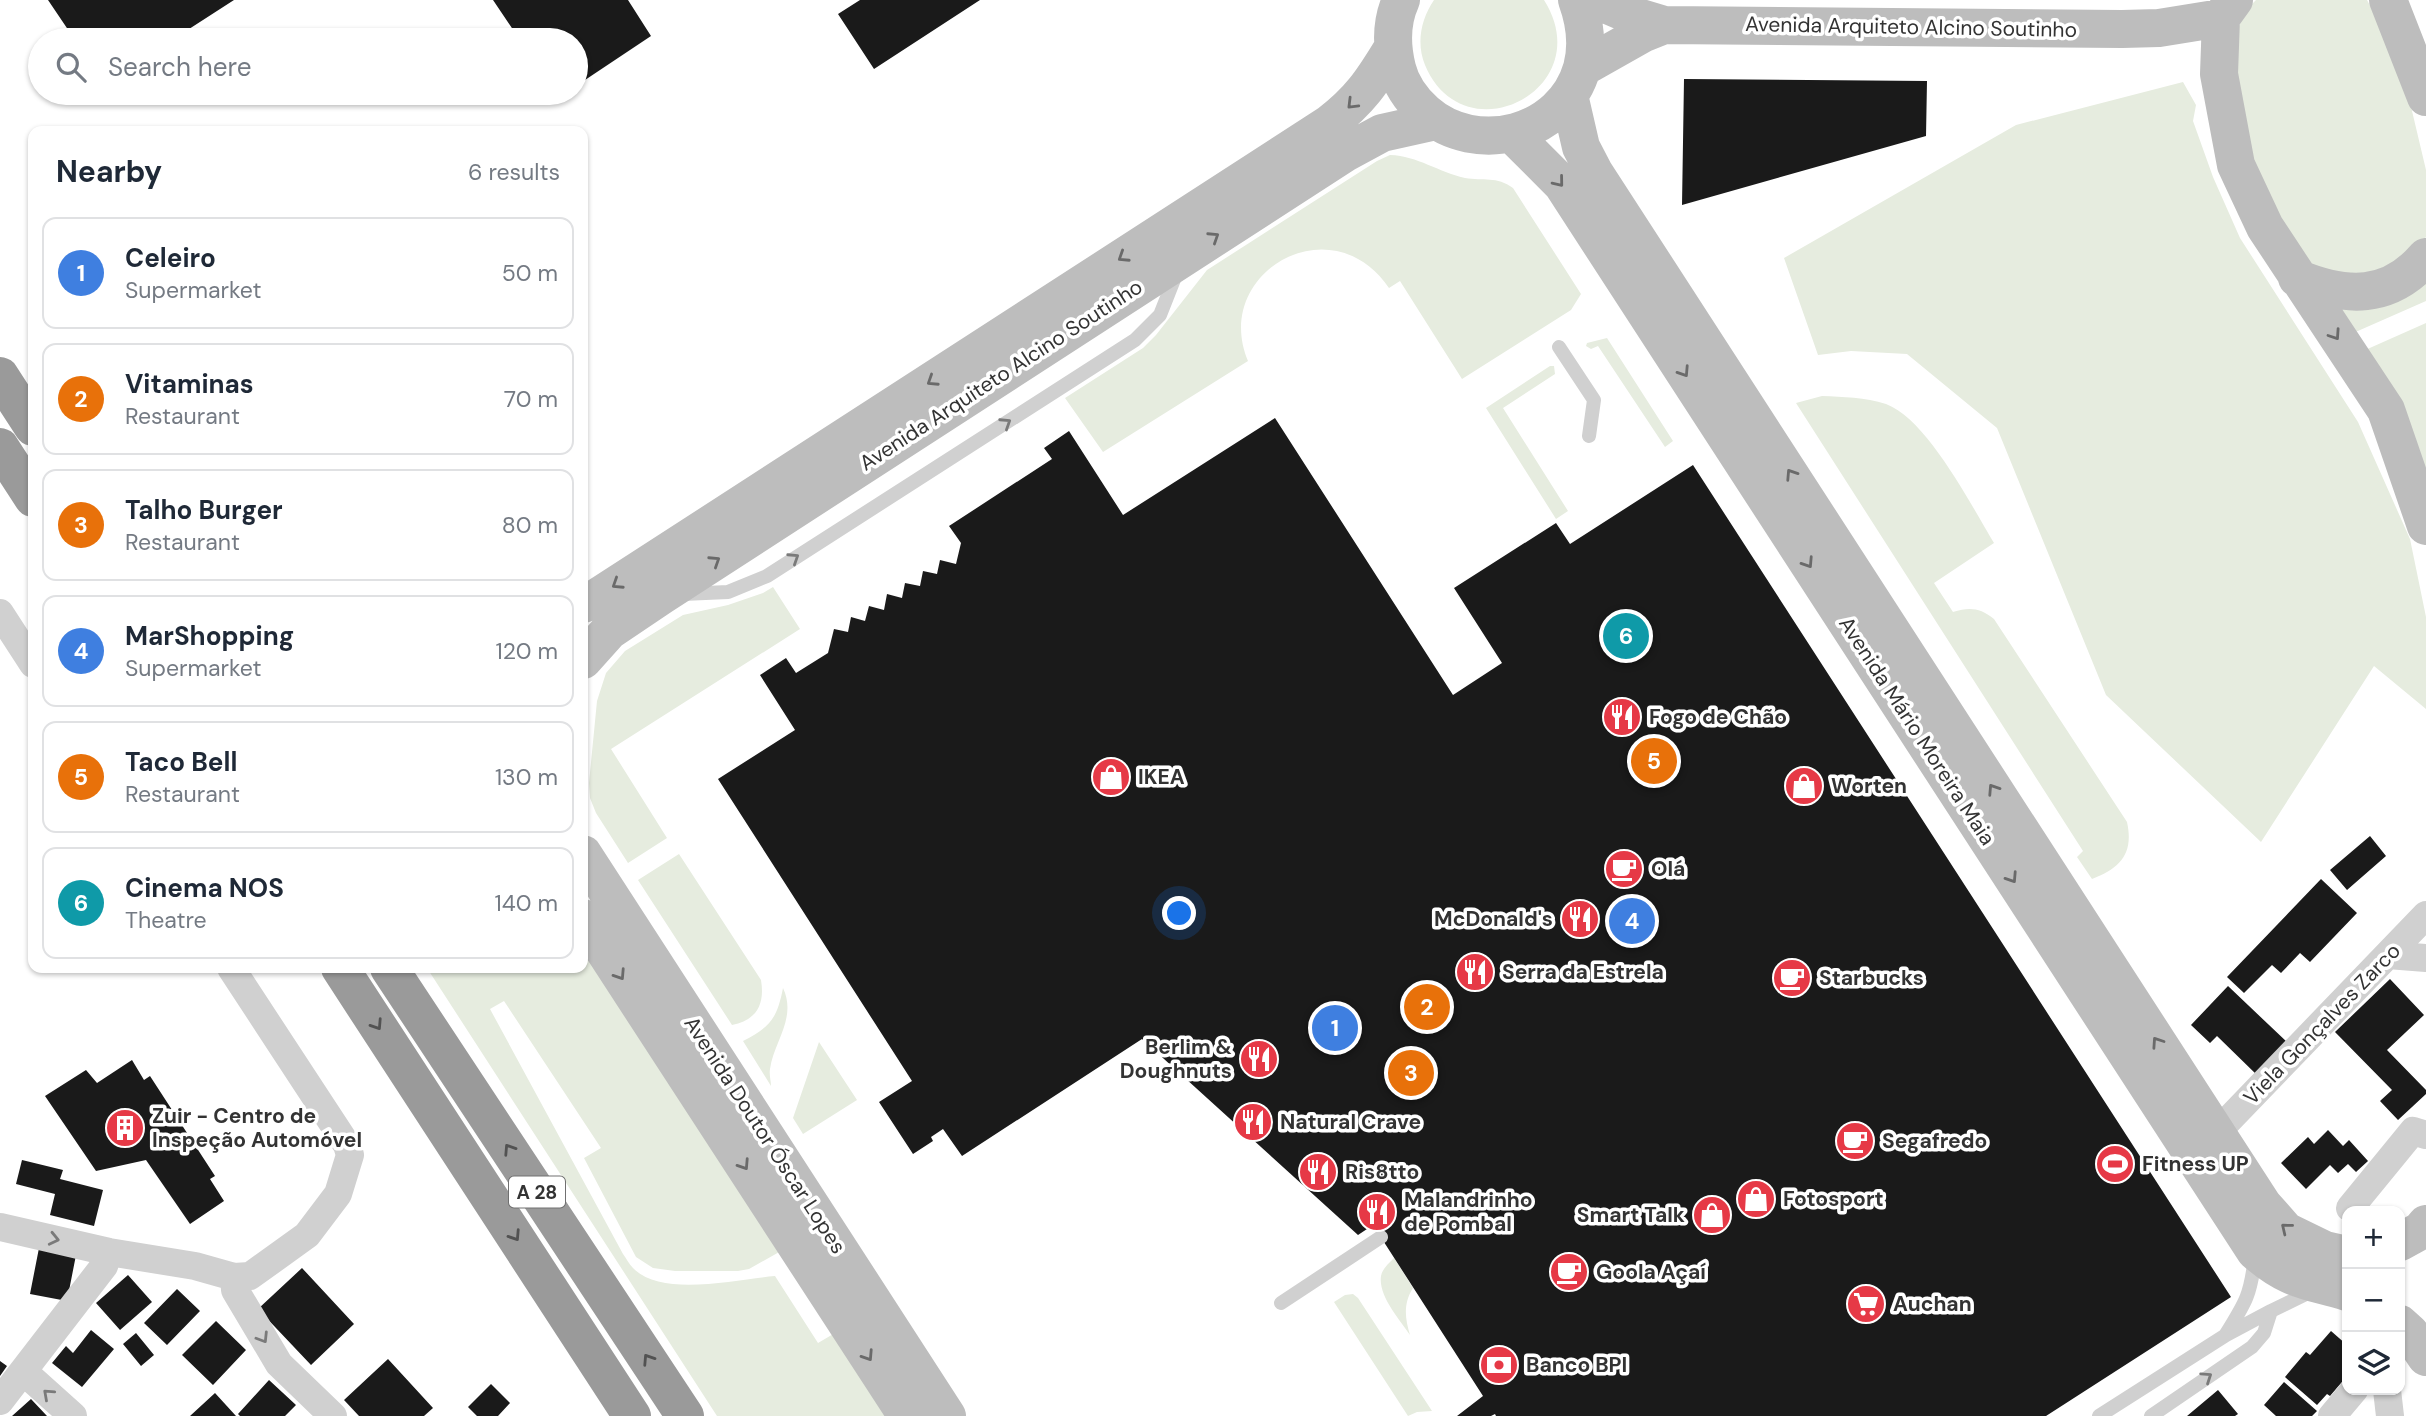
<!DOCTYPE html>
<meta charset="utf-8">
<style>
:root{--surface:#fff;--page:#f6f6f7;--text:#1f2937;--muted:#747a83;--line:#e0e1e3;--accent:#0b8043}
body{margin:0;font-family:"DM Sans",sans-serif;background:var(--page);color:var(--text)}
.controls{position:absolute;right:21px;bottom:21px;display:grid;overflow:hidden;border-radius:14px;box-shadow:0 2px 5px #0004}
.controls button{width:63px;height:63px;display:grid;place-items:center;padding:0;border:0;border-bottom:2px solid var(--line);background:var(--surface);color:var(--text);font:35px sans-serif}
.you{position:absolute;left:1180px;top:914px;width:24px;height:24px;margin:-18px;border:5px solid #fff;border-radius:50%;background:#1a73e8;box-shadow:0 0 0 10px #1a73e833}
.badge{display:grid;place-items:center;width:46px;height:46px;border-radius:50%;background:var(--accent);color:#fff;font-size:23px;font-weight:700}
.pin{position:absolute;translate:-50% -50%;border:4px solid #fff;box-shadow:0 2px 7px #0006}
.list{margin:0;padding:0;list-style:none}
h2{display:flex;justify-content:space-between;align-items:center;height:91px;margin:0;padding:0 28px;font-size:30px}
h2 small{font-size:23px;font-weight:400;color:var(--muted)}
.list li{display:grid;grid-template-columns:46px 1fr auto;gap:21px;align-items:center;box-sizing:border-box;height:112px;margin:0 14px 14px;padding:0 14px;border:2px solid var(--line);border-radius:14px}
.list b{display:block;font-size:26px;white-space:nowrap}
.list p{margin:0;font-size:23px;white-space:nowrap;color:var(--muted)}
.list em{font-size:23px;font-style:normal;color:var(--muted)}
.icon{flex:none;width:38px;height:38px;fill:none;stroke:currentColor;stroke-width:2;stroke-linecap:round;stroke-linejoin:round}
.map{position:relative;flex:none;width:2426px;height:1416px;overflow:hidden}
.search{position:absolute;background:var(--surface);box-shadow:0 2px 5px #0004;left:28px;top:28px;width:560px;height:77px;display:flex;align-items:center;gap:18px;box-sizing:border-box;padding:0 24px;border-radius:38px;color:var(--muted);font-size:26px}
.panel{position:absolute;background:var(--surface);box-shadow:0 2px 5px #0004;left:28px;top:126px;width:560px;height:847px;border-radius:14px}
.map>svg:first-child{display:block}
</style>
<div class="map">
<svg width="2426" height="1416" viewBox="0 0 2426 1416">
<rect width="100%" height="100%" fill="#fff"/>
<!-- green -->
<path fill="#e6ecdf" d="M1434,0H1544C1600,89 1464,158 1425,65C1416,43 1421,19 1434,0Z
M2256,0H2367L2388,39L2408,94L2426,170V237L2408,261L2384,276L2326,275L2299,255L2270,205L2245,137L2233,40L2246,10Z
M2183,82L2196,105L2193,121L2213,177L2240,238L2358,422L2410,539L2426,617V709L2374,666L2261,842L2106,695L1997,428L1907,354L1851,351L1818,355L1784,258L2016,125Z
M1390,155C1418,156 1438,172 1465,178C1483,181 1497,176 1513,188L1581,294L1571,310L1462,379L1400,281L1389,288C1331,203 1211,273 1248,361L1103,452L1065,398L1143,348L1156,335L1207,270L1377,161Z
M2426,282V301L2351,334L2331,306Z
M2426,323V470L2363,351Z
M1607,338L1673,441L1665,447L1598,346L1591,349L1586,346L1587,343Z
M1550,366H1554L1555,374L1503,408L1568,511L1556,519L1486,408Z
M1822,396C1843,397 1865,397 1886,404C1927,419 1971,505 1994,543L1934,583L1953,612C1970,607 1980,608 1994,619L2127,822C2134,854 2120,868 2092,879L2077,857L2083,851L1796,403Z
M773,587L800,629L611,749L667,838L628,863L596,813L590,798L589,783L597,701L606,673L625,651L683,615L728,605L763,593Z
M679,854L761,980C765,1004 757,1020 732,1025L638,880Z
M583,944L781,1251L749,1269L738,1271H675L653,1268L636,1257L584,1158L601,1148L504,1001L490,1009L623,1254C626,1258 629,1264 633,1268C661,1298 738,1279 775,1276L818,1343L835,1333L889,1416H717L427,968H583Z
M783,988C797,1018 774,1041 770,1069C769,1075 771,1081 771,1086L743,1041C770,1027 777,1019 783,988Z
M819,1042L857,1100L803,1134L793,1118Z
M1394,1258L1413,1288C1403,1304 1405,1318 1410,1335C1400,1320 1378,1296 1381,1276C1382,1269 1389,1263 1394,1258Z
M1353,1294L1358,1298L1432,1411L1417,1412L1408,1416L1334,1302L1345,1295Z"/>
<!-- building -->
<path fill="#1a1a1a" d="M48,0H234L172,40H75Z
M493,0H628L651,36L576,86V40H520Z
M860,0H980L874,69L838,14Z
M1684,79L1927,81L1926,136L1682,205Z
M1275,418L1453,695L1502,663L1454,588L1556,523L1570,544L1693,465L2231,1297L2046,1416H1496L1495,1414L1491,1416H1457L1483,1396L1373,1225L1358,1235L1142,1039L962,1156L943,1129L931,1137L933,1141L913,1154L879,1102L912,1081L718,779L795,730L760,675L786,658L796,673L828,653L834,629L848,632L851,617L865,621L869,606L884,610L887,594L902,598L905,583L920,586L923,571L937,574L940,560L956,564L961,543L949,526L1052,459L1044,448L1069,431L1123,515Z
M2370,836L2386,856L2347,890L2330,870Z
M2321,879L2357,913L2310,962L2300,953L2281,973L2272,965L2244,993L2227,977Z
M2390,979L2424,1015L2387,1050L2426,1090V1094L2398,1120L2380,1101L2392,1090L2335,1032Z
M2228,986L2290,1045L2259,1077L2217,1036L2210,1043L2191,1025Z
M132,1060L144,1080L150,1076L215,1176L210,1179L224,1201L190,1224L146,1160L96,1171L45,1096L86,1070L97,1083Z
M2328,1130L2343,1146L2349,1140L2368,1161L2356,1172L2348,1164L2338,1173L2330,1165L2306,1189L2281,1163L2308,1137L2314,1144Z
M22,1160L63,1170L60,1179L103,1190L94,1226L50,1215L55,1194L16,1184Z
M39,1248L76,1255L67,1301L30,1294Z
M302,1268L354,1324L311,1365L258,1309Z
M128,1275L152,1302L120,1330L96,1303Z
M177,1289L200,1311L167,1345L144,1323Z
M216,1321L246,1350L213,1385L182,1355Z
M91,1330L114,1349L82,1387L52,1363L66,1346L73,1353Z
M2331,1331L2347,1345V1376L2330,1396L2327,1394L2317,1405L2285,1377L2306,1352L2310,1355Z
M136,1333L154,1355L141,1366L123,1344Z
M388,1359L433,1408L424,1416H359L344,1400Z
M0,1361L7,1366L0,1376Z
M269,1380L296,1405L285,1416H240L238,1414Z
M2284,1382L2317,1411L2312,1416H2276L2264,1405Z
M491,1384L510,1403L498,1416H477L468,1407Z
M2218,1390L2238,1414L2235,1416H2187Z
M215,1393L236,1416H190Z
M31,1399L47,1416H12Z"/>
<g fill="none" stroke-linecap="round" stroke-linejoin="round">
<!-- lane -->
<path stroke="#d0d0d0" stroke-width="14" d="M1559,347L1594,400L1589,436
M683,594L728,592L767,576L1135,340L1160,315L1177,272
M1281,1303L1381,1237
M2226,1334C2246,1302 2251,1294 2255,1256
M2099,1416L2226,1335L2271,1311
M2151,1416L2252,1347L2264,1333L2271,1311L2314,1290"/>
<!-- street -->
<path stroke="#d0d0d0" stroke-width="28" d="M0,613L33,664
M2388,955L2426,958
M2217,1132L2426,915
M2350,1208L2413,1131L2426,1135
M0,1227L109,1252L195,1266L234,1277L250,1276L307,1235L338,1194L350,1155L347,1145L231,968
M234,1277L235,1290L279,1364L333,1416
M24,1372L73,1416
M2387,1390L2390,1416
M0,1401L104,1266L109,1252
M2332,1416L2354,1390"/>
<!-- secondary -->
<path stroke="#bdbdbd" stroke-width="38" d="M1401,0C1391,22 1391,44 1397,68C1401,85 1412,100 1425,112C1476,157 1563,135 1582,68C1588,45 1585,22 1577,0
M1596,0L1631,15L1664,25L2122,29L2159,28L2221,18
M2234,0L2221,18L2219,74L2236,165L2265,227L2386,410L2426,526
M2388,0L2426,97
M1582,68L1644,33L1664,25
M1569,95L1581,147L1594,172L2263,1205L2286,1231L2325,1250L2347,1255
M1512,134L1562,184L2255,1251C2289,1281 2307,1280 2347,1292
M2297,278C2346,298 2389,300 2426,257
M583,604L593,600L1329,124C1360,100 1372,82 1392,49
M583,660L609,631L661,596L1345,153L1382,133L1436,121
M583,854L947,1416
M583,918L907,1416
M2400,1242L2420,1231L2426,1224
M2400,1324L2410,1333L2426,1357"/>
<!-- highway -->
<path stroke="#9a9a9a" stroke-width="38" d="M0,376L33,427
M0,447L33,498
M340,968L632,1416
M389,968L685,1416"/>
</g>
<!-- one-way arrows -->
<defs><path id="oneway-chevron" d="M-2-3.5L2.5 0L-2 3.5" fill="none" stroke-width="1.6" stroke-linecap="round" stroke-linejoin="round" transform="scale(1.75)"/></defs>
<g stroke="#6a6a6a">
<use href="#oneway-chevron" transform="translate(1352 104) rotate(135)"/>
<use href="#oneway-chevron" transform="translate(1559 182) rotate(51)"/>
<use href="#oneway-chevron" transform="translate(1214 237) rotate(-33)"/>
<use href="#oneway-chevron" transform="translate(1123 257) rotate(147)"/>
<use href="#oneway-chevron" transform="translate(2335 335) rotate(56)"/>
<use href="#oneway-chevron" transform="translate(1684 372) rotate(57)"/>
<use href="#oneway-chevron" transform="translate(932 381) rotate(147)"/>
<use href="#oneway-chevron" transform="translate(1791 474) rotate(-123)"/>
<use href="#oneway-chevron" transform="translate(715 561) rotate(-33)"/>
<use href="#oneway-chevron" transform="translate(1808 563) rotate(57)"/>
<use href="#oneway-chevron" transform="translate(617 584) rotate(147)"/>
<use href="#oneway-chevron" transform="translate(1993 789) rotate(-123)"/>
<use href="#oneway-chevron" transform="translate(2012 878) rotate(57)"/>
<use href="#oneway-chevron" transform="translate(620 975) rotate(57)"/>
<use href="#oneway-chevron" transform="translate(2157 1042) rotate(-124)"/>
<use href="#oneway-chevron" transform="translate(744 1165) rotate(57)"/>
<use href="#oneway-chevron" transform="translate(2286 1228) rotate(-141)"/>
<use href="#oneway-chevron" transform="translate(868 1356) rotate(57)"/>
</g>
<g stroke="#7a7a7a">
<use href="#oneway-chevron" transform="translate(1006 423) rotate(-33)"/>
<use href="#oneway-chevron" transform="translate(794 558) rotate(-33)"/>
<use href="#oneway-chevron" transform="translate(54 1239) rotate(13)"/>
<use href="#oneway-chevron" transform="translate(263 1338) rotate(58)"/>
<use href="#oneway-chevron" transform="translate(2207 1377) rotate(-34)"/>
<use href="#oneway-chevron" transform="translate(48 1394) rotate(-138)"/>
</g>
<g stroke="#525252">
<use href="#oneway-chevron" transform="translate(377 1025) rotate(57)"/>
<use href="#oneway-chevron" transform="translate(509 1149) rotate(-123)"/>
<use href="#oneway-chevron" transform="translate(515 1236) rotate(57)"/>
<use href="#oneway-chevron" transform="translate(648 1359) rotate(-123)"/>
</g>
<!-- icons -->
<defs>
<symbol id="restaurant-disc" viewBox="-11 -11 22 22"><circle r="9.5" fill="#e63946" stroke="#fff"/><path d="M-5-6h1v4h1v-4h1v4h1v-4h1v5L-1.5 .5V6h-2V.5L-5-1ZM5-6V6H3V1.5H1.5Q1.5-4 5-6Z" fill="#fff"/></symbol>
<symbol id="shop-disc" viewBox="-11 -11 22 22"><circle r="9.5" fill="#e63946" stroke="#fff"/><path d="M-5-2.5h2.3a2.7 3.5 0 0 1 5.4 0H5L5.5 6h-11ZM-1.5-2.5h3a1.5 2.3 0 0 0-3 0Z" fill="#fff"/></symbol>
<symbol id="cafe-disc" viewBox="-11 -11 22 22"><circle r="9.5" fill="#e63946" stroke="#fff"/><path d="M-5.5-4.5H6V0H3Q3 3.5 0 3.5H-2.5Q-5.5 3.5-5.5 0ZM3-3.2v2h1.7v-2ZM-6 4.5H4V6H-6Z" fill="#fff"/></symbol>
<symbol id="building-disc" viewBox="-11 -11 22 22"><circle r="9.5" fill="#e63946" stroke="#fff"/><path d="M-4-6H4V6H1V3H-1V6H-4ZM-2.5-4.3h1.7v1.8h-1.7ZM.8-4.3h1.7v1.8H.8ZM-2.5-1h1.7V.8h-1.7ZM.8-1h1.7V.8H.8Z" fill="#fff"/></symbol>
<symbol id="stadium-disc" viewBox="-11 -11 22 22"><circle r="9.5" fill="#e63946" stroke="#fff"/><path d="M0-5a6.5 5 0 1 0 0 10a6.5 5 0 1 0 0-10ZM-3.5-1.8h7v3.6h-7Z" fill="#fff"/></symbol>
<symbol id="supermarket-disc" viewBox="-11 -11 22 22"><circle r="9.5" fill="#e63946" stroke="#fff"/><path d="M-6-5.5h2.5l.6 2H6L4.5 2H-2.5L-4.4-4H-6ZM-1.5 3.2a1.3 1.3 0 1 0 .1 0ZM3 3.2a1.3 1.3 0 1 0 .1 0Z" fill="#fff"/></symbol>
<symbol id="bank-disc" viewBox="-11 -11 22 22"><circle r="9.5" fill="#e63946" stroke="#fff"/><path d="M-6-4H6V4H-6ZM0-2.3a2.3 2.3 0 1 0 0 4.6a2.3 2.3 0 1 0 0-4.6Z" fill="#fff"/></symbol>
</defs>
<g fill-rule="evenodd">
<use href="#restaurant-disc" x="1600" y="695" width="44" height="44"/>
<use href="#shop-disc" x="1089" y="755" width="44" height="44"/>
<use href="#shop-disc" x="1782" y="764" width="44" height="44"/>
<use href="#cafe-disc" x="1602" y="847" width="44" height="44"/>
<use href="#restaurant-disc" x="1558" y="897" width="44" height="44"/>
<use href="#restaurant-disc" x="1453" y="950" width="44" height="44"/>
<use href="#cafe-disc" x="1770" y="956" width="44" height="44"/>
<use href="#restaurant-disc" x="1237" y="1037" width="44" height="44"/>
<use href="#restaurant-disc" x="1231" y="1100" width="44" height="44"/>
<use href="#building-disc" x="103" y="1106" width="44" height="44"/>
<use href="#cafe-disc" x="1833" y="1119" width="44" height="44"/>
<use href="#stadium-disc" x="2093" y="1142" width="44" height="44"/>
<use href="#restaurant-disc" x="1296" y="1150" width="44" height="44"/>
<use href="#shop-disc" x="1734" y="1177" width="44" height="44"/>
<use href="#restaurant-disc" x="1355" y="1190" width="44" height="44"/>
<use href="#shop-disc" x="1690" y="1193" width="44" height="44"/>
<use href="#cafe-disc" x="1547" y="1250" width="44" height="44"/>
<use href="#supermarket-disc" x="1844" y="1282" width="44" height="44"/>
<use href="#bank-disc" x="1477" y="1343" width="44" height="44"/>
</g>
<g text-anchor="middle" stroke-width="7" stroke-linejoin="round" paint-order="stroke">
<!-- shield labels -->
<rect fill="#fff" stroke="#707070" stroke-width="2" x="509" y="1176.5" width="56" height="31" rx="5"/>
<g font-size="19" font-weight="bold" fill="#333">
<text x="537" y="1199">A 28</text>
</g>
<!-- street labels -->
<g font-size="21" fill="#333" stroke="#fff">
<text transform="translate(1911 27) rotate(1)" y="7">Avenida Arquiteto Alcino Soutinho</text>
<text transform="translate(1001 375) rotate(-33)" y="7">Avenida Arquiteto Alcino Soutinho</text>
<text transform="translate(1917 731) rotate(57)" y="7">Avenida Mário Moreira Maia</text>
<text transform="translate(2322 1024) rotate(-46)" y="7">Viela Gonçalves Zarco</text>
<text transform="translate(765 1135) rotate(57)" y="7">Avenida Doutor Óscar Lopes</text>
</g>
<!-- poi labels -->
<g font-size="21" font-weight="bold" fill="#333" stroke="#fff" text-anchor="start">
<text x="1649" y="724">Fogo de Chão</text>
<text x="1138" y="784">IKEA</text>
<text x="1831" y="793">Worten</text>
<text x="1651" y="876">Olá</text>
<text x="1553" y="926" text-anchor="end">McDonald's</text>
<text x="1502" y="979">Serra da Estrela</text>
<text x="1819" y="985">Starbucks</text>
<text x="1232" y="1054" text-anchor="end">Berlim &amp;<tspan x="1232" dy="24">Doughnuts</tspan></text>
<text x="152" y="1123">Zuir - Centro de<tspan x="152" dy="24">Inspeção Automóvel</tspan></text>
<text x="1280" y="1129">Natural Crave</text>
<text x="1882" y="1148">Segafredo</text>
<text x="2142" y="1171">Fitness UP</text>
<text x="1345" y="1179">Ris8tto</text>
<text x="1783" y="1206">Fotosport</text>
<text x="1404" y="1207">Malandrinho<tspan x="1404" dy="24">de Pombal</tspan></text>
<text x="1685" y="1222" text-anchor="end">Smart Talk</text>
<text x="1596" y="1279">Goola Açaí</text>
<text x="1893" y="1311">Auchan</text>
<text x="1526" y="1372">Banco BPI</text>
</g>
</g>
</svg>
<div class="controls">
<button>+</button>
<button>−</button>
<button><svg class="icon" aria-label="layers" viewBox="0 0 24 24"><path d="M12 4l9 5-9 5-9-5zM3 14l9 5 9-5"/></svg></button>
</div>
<div class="you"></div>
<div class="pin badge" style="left:1335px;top:1028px;background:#3f7fe0">1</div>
<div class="pin badge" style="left:1427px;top:1007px;background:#e8710a">2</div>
<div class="pin badge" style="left:1411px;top:1073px;background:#e8710a">3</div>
<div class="pin badge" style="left:1632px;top:921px;background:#3f7fe0">4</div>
<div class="pin badge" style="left:1654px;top:761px;background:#e8710a">5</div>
<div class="pin badge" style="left:1626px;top:636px;background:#0f9aa8">6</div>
<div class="search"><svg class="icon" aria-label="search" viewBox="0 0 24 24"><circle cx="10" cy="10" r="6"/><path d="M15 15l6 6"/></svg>Search here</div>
<section class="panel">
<h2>Nearby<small>6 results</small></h2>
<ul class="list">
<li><span class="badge" style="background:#3f7fe0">1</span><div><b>Celeiro</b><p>Supermarket</p></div><em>50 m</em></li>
<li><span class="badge" style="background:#e8710a">2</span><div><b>Vitaminas</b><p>Restaurant</p></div><em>70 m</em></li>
<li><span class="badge" style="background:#e8710a">3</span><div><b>Talho Burger</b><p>Restaurant</p></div><em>80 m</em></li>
<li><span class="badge" style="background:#3f7fe0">4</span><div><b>MarShopping</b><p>Supermarket</p></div><em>120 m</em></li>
<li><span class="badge" style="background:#e8710a">5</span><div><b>Taco Bell</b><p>Restaurant</p></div><em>130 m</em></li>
<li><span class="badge" style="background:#0f9aa8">6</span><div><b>Cinema NOS</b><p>Theatre</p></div><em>140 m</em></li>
</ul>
</section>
</div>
